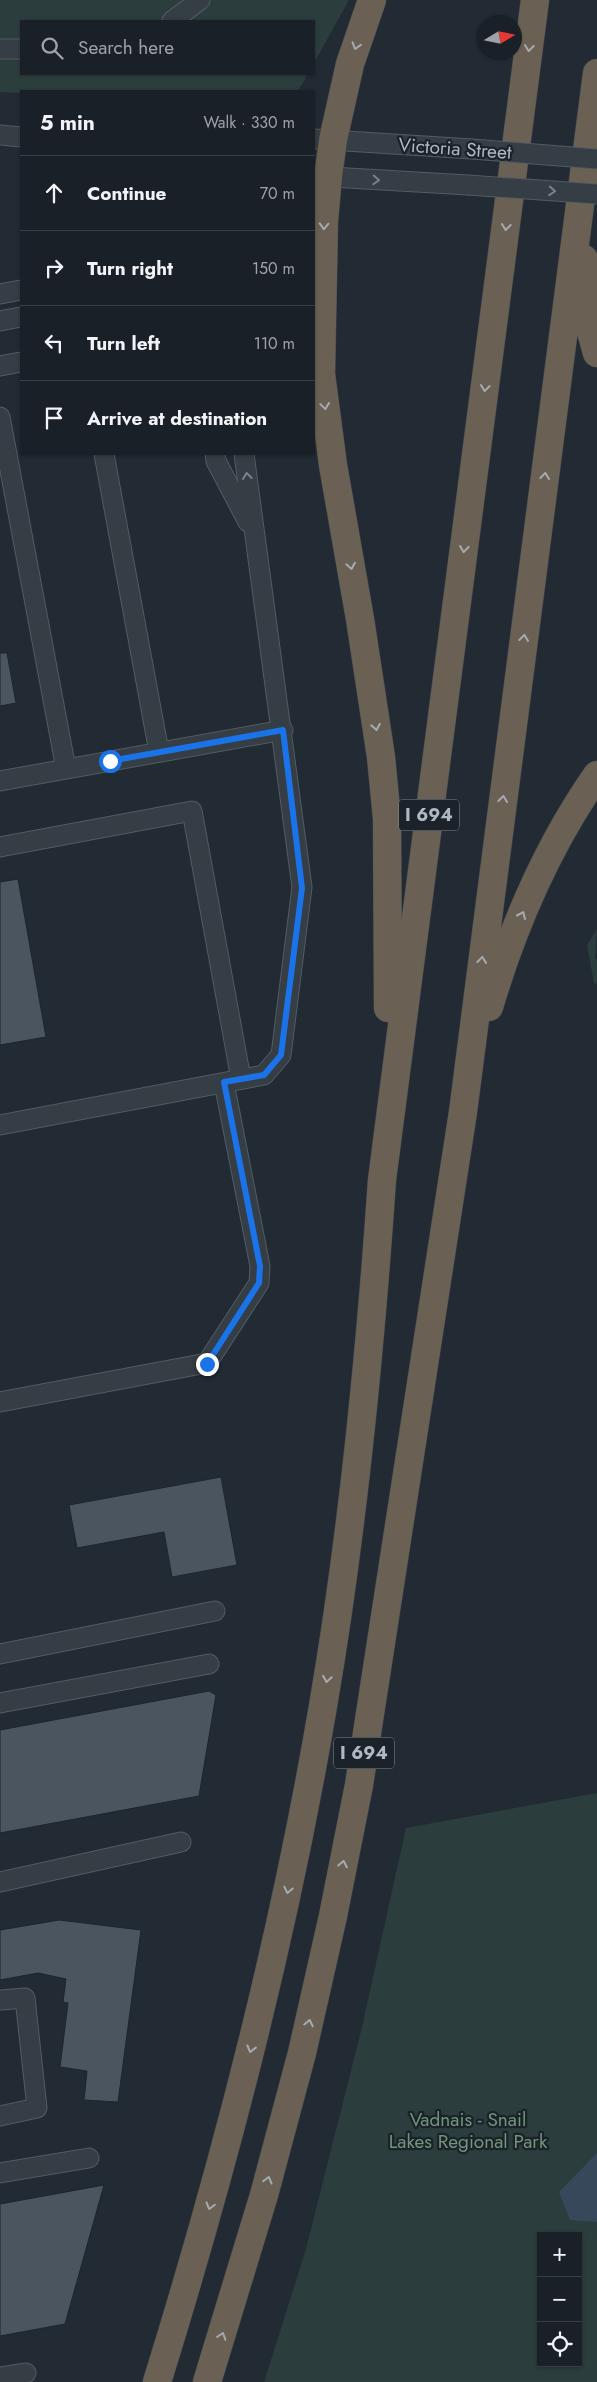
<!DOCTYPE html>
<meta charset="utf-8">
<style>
:root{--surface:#1a2027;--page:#272d33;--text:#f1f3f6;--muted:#9fa3a7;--line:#383e44}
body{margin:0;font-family:Jost,sans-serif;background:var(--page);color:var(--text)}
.controls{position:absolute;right:15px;bottom:15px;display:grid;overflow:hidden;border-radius:0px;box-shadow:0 1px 4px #0004}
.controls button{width:45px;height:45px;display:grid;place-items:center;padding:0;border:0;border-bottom:1px solid var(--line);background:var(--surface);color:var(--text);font:25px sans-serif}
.compass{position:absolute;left:477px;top:15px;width:45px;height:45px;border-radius:50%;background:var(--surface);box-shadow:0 1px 4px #0004;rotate:80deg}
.stop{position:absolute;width:15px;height:15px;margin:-11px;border:4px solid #1a73e8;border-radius:50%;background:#fff}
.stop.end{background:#1a73e8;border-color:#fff;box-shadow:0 1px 5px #0008}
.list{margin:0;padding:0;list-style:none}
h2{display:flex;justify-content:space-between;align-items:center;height:65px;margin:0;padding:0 20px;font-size:21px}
h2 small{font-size:16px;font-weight:400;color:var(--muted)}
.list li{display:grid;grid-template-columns:32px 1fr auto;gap:15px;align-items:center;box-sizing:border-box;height:75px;padding:0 20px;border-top:1px solid var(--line)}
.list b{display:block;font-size:19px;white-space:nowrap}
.list em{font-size:16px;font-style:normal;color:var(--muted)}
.icon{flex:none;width:28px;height:28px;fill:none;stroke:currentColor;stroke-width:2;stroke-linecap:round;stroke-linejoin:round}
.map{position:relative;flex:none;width:597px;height:2382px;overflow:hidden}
.search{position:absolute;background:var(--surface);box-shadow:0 1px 4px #0004;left:20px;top:20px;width:295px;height:55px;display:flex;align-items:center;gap:12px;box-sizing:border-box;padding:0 18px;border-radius:0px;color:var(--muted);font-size:19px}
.panel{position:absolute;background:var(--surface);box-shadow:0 1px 4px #0004;left:20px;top:90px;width:295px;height:365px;border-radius:0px}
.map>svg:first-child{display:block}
</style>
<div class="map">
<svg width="597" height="2382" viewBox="0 0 597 2382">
<rect width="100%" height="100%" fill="#222b34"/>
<!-- green -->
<path fill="#2b3d3c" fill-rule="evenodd" d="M0,0H349L314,63V21H21V74H308L298,91L21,93L0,92Z
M597,929L595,958L597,960V984L594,983L587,945Z
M597,1793V2382H264L306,2249L362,2027L406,1828ZM541,2236H578V2363H541Z"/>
<!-- water -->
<path fill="#37485a" d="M597,2153V2222L570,2220L559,2192Z"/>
<!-- building -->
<path fill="#4b5560" stroke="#1d242c" d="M0,653H7L16,703L0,706Z
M18,879L46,1037L0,1045V882Z
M221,1477L237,1565L172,1577L164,1532L77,1548L69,1505Z
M209,1691L216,1695L199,1796L0,1833V1730Z
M59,1920L141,1930L118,2102L84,2100L87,2071L60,2067L68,2003L63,2002L66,1979L38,1973L0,1980V1930Z
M104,2185L65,2324L0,2336V2204Z"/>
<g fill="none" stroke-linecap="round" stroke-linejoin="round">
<defs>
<path id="minor" d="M172,21L200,0
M0,49H21
M0,135L21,137
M314,139L472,149
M314,176L468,185
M0,294L21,290
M0,321L21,317
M0,366L21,362
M0,417L66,769
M104,454L159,752
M215,454L216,461L248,522
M0,781L283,730
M0,847L192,811L241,1079
M0,1125L264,1075L281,1055L302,887L244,454
M0,1402L207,1363L259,1283L260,1266L224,1083
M0,1654L215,1611
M0,1703L209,1664
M0,1882L181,1842
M0,2000L25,1998L37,2108L0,2116
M0,2173L89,2158
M0,2377L26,2373"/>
<path id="highway" d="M372,0L350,64L333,140L328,177L324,221L321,374L333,465L360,619L381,757L387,819L388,1008
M584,259L590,328L597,353
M489,1007C513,926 549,844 597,775
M157,2382C226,2160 284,1936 323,1706C353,1532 370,1356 382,1180L535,0
M207,2382L264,2195L302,2053L333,1916L359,1785L463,1112L597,73"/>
</defs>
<!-- minor casing -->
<use href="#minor" stroke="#535b63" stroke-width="21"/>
<!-- highway casing -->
<use href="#highway" stroke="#404850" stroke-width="29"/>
<!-- minor -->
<use href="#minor" stroke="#353d45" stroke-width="19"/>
<!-- highway -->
<use href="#highway" stroke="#6a6053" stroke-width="28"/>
<defs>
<path id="minor-bridge" d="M472,149L597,159
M468,185L597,194"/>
</defs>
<!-- minor-bridge casing -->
<use href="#minor-bridge" stroke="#535b63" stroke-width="21" stroke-linecap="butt"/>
<!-- minor-bridge -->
<use href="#minor-bridge" stroke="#353d45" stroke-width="19"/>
</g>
<!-- one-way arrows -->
<defs><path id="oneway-chevron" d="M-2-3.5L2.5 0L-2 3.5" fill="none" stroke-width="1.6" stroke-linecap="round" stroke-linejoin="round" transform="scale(1.25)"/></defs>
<g stroke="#a6abb1">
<use href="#oneway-chevron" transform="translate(356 46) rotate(107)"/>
<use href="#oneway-chevron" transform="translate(529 48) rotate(97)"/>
<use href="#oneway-chevron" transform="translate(324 226) rotate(92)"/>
<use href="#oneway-chevron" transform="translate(506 227) rotate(97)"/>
<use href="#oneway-chevron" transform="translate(485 388) rotate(97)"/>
<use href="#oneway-chevron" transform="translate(325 406) rotate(82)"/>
<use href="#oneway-chevron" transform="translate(545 476) rotate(-83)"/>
<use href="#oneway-chevron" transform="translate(464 549) rotate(97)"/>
<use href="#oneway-chevron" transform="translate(351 566) rotate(80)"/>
<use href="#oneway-chevron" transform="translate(524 638) rotate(-83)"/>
<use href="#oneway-chevron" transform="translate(376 727) rotate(80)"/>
<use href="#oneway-chevron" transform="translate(503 799) rotate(-83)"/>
<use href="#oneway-chevron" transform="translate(522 915) rotate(-66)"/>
<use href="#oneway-chevron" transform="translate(482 960) rotate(-83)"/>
<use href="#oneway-chevron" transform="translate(327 1679) rotate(99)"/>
<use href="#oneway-chevron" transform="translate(343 1864) rotate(-79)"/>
<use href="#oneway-chevron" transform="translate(288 1890) rotate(102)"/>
<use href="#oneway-chevron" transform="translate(309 2023) rotate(-77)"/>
<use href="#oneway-chevron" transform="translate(251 2049) rotate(104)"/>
<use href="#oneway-chevron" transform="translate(268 2180) rotate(-75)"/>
<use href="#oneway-chevron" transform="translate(210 2206) rotate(106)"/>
<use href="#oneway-chevron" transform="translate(222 2336) rotate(-72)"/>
</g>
<g stroke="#79818a">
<use href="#oneway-chevron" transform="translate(376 180) rotate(3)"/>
<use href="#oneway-chevron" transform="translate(552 191) rotate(4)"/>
<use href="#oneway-chevron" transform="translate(247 476) rotate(-97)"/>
</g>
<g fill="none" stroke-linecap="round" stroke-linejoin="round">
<!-- route -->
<path stroke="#1a73e8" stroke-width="6" d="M110,761L283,730L302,888L281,1055L264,1075L224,1082L260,1266L259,1283L207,1364"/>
</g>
<g text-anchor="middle" stroke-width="4.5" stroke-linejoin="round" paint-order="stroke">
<!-- shield labels -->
<g fill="#1b222a" stroke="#838b94" stroke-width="1">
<rect x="399" y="799.5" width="60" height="31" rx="4"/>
<rect x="334" y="1737.5" width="60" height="31" rx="4"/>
</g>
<g font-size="18" font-weight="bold" fill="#b0b8c2">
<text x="429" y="821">I 694</text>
<text x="364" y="1759">I 694</text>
</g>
<!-- street labels -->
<g font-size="19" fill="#b0b8c2" stroke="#1b222a">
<text transform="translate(455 148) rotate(4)" y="7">Victoria Street</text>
</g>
<!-- park labels -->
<g font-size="19" fill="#719678" stroke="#1b222a">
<text x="468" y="2126">Vadnais - Snail<tspan x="468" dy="22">Lakes Regional Park</tspan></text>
</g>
</g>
</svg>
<div class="controls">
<button>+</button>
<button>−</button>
<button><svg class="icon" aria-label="locate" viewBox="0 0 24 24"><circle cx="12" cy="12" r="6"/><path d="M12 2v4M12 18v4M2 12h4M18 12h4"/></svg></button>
</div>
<svg class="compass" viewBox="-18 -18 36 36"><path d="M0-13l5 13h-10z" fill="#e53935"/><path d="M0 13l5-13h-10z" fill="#9fa3a7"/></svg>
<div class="stop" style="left:110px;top:761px"></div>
<div class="stop end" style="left:207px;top:1364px"></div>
<div class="search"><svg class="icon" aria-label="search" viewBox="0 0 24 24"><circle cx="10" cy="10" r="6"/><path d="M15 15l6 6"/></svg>Search here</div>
<section class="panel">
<h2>5 min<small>Walk · 330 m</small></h2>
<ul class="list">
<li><svg class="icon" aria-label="ahead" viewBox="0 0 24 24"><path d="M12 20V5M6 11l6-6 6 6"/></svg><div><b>Continue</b></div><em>70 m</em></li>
<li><svg class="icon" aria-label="right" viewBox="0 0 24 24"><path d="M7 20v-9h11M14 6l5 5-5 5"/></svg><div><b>Turn right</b></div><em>150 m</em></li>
<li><svg class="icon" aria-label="left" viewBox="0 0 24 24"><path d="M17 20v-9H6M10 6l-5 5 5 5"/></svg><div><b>Turn left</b></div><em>110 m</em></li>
<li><svg class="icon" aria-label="arrive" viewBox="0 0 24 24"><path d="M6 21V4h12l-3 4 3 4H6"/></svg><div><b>Arrive at destination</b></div></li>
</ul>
</section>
</div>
